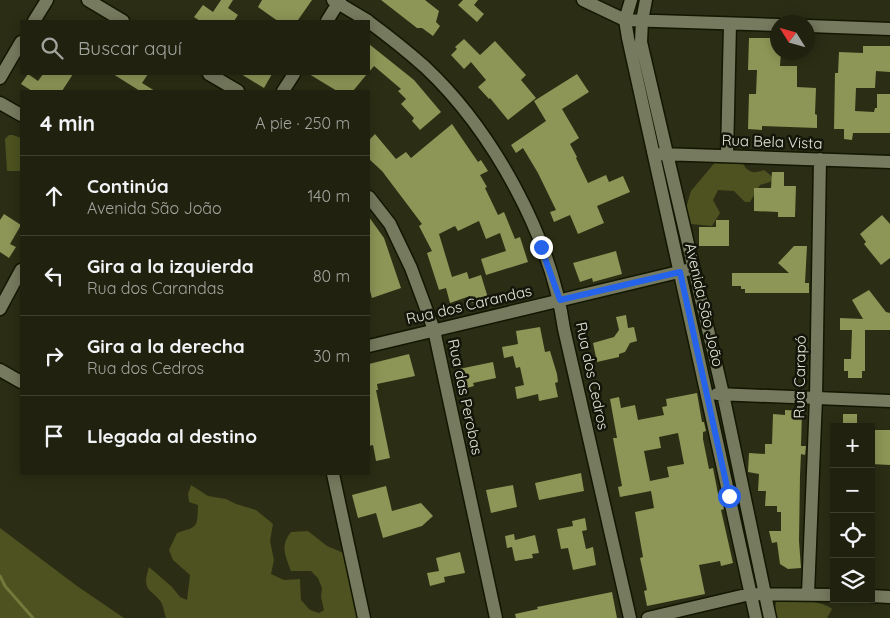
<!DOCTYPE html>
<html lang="es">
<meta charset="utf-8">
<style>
:root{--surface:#20220f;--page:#282a18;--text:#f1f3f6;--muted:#a2a49e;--line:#3d3f2f}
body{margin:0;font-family:Quicksand,sans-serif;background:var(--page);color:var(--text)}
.controls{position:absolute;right:15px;bottom:15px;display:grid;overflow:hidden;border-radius:0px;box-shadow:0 2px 12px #0003}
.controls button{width:45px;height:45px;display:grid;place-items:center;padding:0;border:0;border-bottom:1px solid var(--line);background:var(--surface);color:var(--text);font:25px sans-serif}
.compass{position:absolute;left:770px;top:15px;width:45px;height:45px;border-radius:50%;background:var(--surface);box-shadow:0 2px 12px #0003;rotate:307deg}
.stop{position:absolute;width:15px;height:15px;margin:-11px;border:4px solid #2563eb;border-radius:50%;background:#fff}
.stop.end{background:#2563eb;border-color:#fff;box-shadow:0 1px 5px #0008}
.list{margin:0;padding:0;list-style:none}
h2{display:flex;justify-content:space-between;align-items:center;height:65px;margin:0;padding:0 20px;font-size:21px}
h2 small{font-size:16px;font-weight:400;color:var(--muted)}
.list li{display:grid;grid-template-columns:32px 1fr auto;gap:15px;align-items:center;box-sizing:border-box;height:80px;padding:0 20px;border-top:1px solid var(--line)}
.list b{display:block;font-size:19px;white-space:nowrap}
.list p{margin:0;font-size:16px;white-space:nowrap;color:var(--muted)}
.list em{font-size:16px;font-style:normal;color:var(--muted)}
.icon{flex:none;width:28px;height:28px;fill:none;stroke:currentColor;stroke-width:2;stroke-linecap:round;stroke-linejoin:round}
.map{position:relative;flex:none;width:890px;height:618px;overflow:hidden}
.search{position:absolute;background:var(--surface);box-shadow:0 2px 12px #0003;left:20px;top:20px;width:350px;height:55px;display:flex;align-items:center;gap:12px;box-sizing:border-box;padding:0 18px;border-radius:0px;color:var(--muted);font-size:19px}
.panel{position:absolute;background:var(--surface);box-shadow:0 2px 12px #0003;left:20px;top:90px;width:350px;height:385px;border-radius:0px}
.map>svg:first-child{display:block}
</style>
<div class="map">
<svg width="890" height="618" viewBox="0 0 890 618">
<rect width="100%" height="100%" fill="#2b2e14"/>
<!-- green -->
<path fill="#4d5220" d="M9,135H13L21,138V171H7L5,139Z
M717,160L742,162C748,173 753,174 764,170L774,178L770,182L760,185L750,202H745L734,191L718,190L713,200L720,213L712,226L691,224L686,208L691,191Z
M191,485L208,496L226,499L236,504L256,510L273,524L270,541L274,560L271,574L284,580L300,579L301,600L310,610L319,613L324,610L321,597L322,588L318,578L311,571H291C285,555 280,546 291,532L308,531L327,546L346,554L352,567V595L363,618H166C164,613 164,607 161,602C151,588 141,592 149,567L172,587L180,597L187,600L190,575L173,560L169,550L177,533C198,526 197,529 198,505L189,502L188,494Z
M0,528L77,586L124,618H0Z
M779,598C790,598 826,602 832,609L827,618H774L776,601Z"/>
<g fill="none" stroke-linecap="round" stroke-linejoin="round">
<!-- stream -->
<path stroke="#71793b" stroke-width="3" d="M0,576L5,586L33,618"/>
</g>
<!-- building -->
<path fill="#8d9557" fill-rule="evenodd" d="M221,0H233L228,8L238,15L234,21H200L194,17L203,5L213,12Z
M262,0H312L298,20L293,21H278L272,17L258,7Z
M381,0H425L439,11L436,22L440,26L433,36L422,28H417Z
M463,0H478L474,5L484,14L477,22L458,5Z
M749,38H778V52H781L780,66H797V87L816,88L815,114L817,115V128L762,126V130L748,129L749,94H756L757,70H748Z
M464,39L480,55L495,41L526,75L521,80L536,98L508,120L490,98L489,99L478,87L486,80L471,62L464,69L451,55L457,49L455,47Z
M369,44L414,80L441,112L420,130L412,121L414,118L401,104L406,99L398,91L401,89L374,66L369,72Z
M863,46H890V72L876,71L875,88H856L855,111L874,112L875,108H877V94H890V133H853L852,140L844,139V129H834L835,73H838L839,52L863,53Z
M28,74L38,81L43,74H73L62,91H32L21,84Z
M113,74H148L142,83L155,91H140Z
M241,74H272L264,88Z
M309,74H367L353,91H337Z
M577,74L589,92L562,109L579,138L570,144L577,157L576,158L588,183L606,175L609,182L623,176L630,192L597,206L604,223L578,234L570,215L554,222L550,212L556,210L538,173L523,148L516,153L511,145L546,121L534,101Z
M452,124L478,162L481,160L488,171L480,175L487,187L485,188L498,215L504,212L515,239L520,237L528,262L486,275L481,259L506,251L500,233L486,239L479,221L458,231L455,226L439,234L452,277L467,272L469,279L481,275L488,298L472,303L470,296L450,303L446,288L439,290L427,253L432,251L419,226L422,224L382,171L369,159V140L375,134L396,159L406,152L411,158Z
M772,172H784V186H796L795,217H778V212L754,211V188H771Z
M4,214L21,225L10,244L16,247L9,258L0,252V220Z
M882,215L890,224V258L881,265L864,244L866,242L860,234Z
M369,217L384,238L401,288L372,298L369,287Z
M716,220H729V246H699V227H716Z
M794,246H807L805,283H809V293H745V289H741V286H732V273H789L778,263Z
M616,251L622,274L593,282L592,278L580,282L573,263Z
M869,290L886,312L890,313V330H865V371H862V378H848V371H844V359H851L852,330H840V318L863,319L852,300Z
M626,315L628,328L634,327L637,341L630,343L625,352L619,354V357L597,362L593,343L614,337L619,330L616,317Z
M540,327L545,352L550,351L557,374L558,382L555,383L558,397L539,401L538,394L517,399L515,387L524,385L520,367L516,368L513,356L504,358L502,347L518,344L516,331Z
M409,354L415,376L377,384L378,390H376L390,458L376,461L373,445L369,446V364Z
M493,362L496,378L473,383L474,386L463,389L459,369Z
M697,393L702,422H704L706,431L703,432V439L709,469L713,468L719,499H721L724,509L721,510L733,563L721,566L720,561L699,565L705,594L647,606L644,591L647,590L640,558L643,557L635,512L654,508L651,491L620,497L618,487L622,486L613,438H617L610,399L619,397L621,408L635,405L638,420L664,415L662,407L667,406L666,399ZM678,433L684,464L667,467L669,477L650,481L644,451L661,448L659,437Z
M785,410L802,411L801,446H806L805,455L801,454L800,475L799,541L801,568L788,569L780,564L777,542L772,543L769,531H781V512H777V506H765L766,491H758L759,474L748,472L749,453L765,454V444H772L773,414L785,415Z
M843,414H857V427H843Z
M871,430H890V465L871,464Z
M581,473L584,491L539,500L535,483Z
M513,485L517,507L491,513L486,490Z
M386,486L392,511L421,503L433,516L422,526L383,538L376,513L358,518L352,495Z
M585,518L587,530L582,531L586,549L593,547L596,565L573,570L568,548L561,549L557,529L573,526L572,521Z
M514,534L515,540L535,535L539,553L532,554L533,558L515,561L512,547L507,548L505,536Z
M460,552L465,573L444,577L445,582L430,586L427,573L439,571L436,558Z
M612,592L617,618H516L515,614L538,609L537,607Z"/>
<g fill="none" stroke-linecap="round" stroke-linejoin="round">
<defs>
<path id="minor" d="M88,0L123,21
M333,0L368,21
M583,0L625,20L778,25
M631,0L625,20L628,38L756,618
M646,0L642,21L641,42L723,394L770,618
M34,21L47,0
M327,21L340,0
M369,22C388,36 407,51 425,67C493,131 551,237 564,329L630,618
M808,26L890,29
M209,74L238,91
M0,78L21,42
M283,91L294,74
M0,103L21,115
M660,154L890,162
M727,156L730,24
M369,197L390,224L411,268L434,330L496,618
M0,309L21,270
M369,346L687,270
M0,370L21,382
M717,394L890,401
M333,474L364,618
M808,594L816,398L820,159
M871,596L890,597
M648,618L750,594L834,595"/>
</defs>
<!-- minor casing -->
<use href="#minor" stroke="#131600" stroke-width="15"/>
<!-- minor -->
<use href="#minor" stroke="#767a5e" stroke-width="12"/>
</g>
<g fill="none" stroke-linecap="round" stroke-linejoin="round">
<!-- route -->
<path stroke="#2563eb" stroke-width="6" d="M541,247L560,300L680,272L729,496"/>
</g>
<g text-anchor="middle" stroke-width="5" stroke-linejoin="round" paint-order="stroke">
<!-- street labels -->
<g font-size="15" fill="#e5e7d8" stroke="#13150a">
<text transform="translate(772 142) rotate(2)" y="5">Rua Bela Vista</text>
<text transform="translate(469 305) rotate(-13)" y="5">Rua dos Carandas</text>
<text transform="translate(704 305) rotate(77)" y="5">Avenida São João</text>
<text transform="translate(592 376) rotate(78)" y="5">Rua dos Cedros</text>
<text transform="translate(800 377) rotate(-89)" y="5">Rua Carapó</text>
<text transform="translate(465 397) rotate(78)" y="5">Rua das Perobas</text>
</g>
</g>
</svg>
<div class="controls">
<button>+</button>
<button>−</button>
<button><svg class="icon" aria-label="locate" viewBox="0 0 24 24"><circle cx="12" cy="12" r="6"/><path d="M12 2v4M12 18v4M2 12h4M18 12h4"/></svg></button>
<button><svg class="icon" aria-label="layers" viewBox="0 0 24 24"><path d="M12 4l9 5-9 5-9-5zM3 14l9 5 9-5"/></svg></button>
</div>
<svg class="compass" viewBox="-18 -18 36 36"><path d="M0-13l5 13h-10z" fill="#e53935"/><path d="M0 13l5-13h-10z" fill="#a2a49e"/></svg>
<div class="stop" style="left:729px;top:496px"></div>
<div class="stop end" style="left:541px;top:247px"></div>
<div class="search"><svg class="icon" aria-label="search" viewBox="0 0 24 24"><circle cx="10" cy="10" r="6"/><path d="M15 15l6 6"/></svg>Buscar aquí</div>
<section class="panel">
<h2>4 min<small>A pie · 250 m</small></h2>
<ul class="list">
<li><svg class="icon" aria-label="ahead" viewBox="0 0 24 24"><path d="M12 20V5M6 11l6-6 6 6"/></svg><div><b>Continúa</b><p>Avenida São João</p></div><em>140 m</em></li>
<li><svg class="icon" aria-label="left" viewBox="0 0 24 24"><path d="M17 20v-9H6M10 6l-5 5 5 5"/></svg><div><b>Gira a la izquierda</b><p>Rua dos Carandas</p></div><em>80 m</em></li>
<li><svg class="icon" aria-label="right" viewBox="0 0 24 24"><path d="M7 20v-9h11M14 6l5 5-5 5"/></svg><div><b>Gira a la derecha</b><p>Rua dos Cedros</p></div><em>30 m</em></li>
<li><svg class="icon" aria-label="arrive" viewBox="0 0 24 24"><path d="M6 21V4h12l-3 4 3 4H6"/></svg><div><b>Llegada al destino</b></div></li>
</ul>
</section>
</div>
